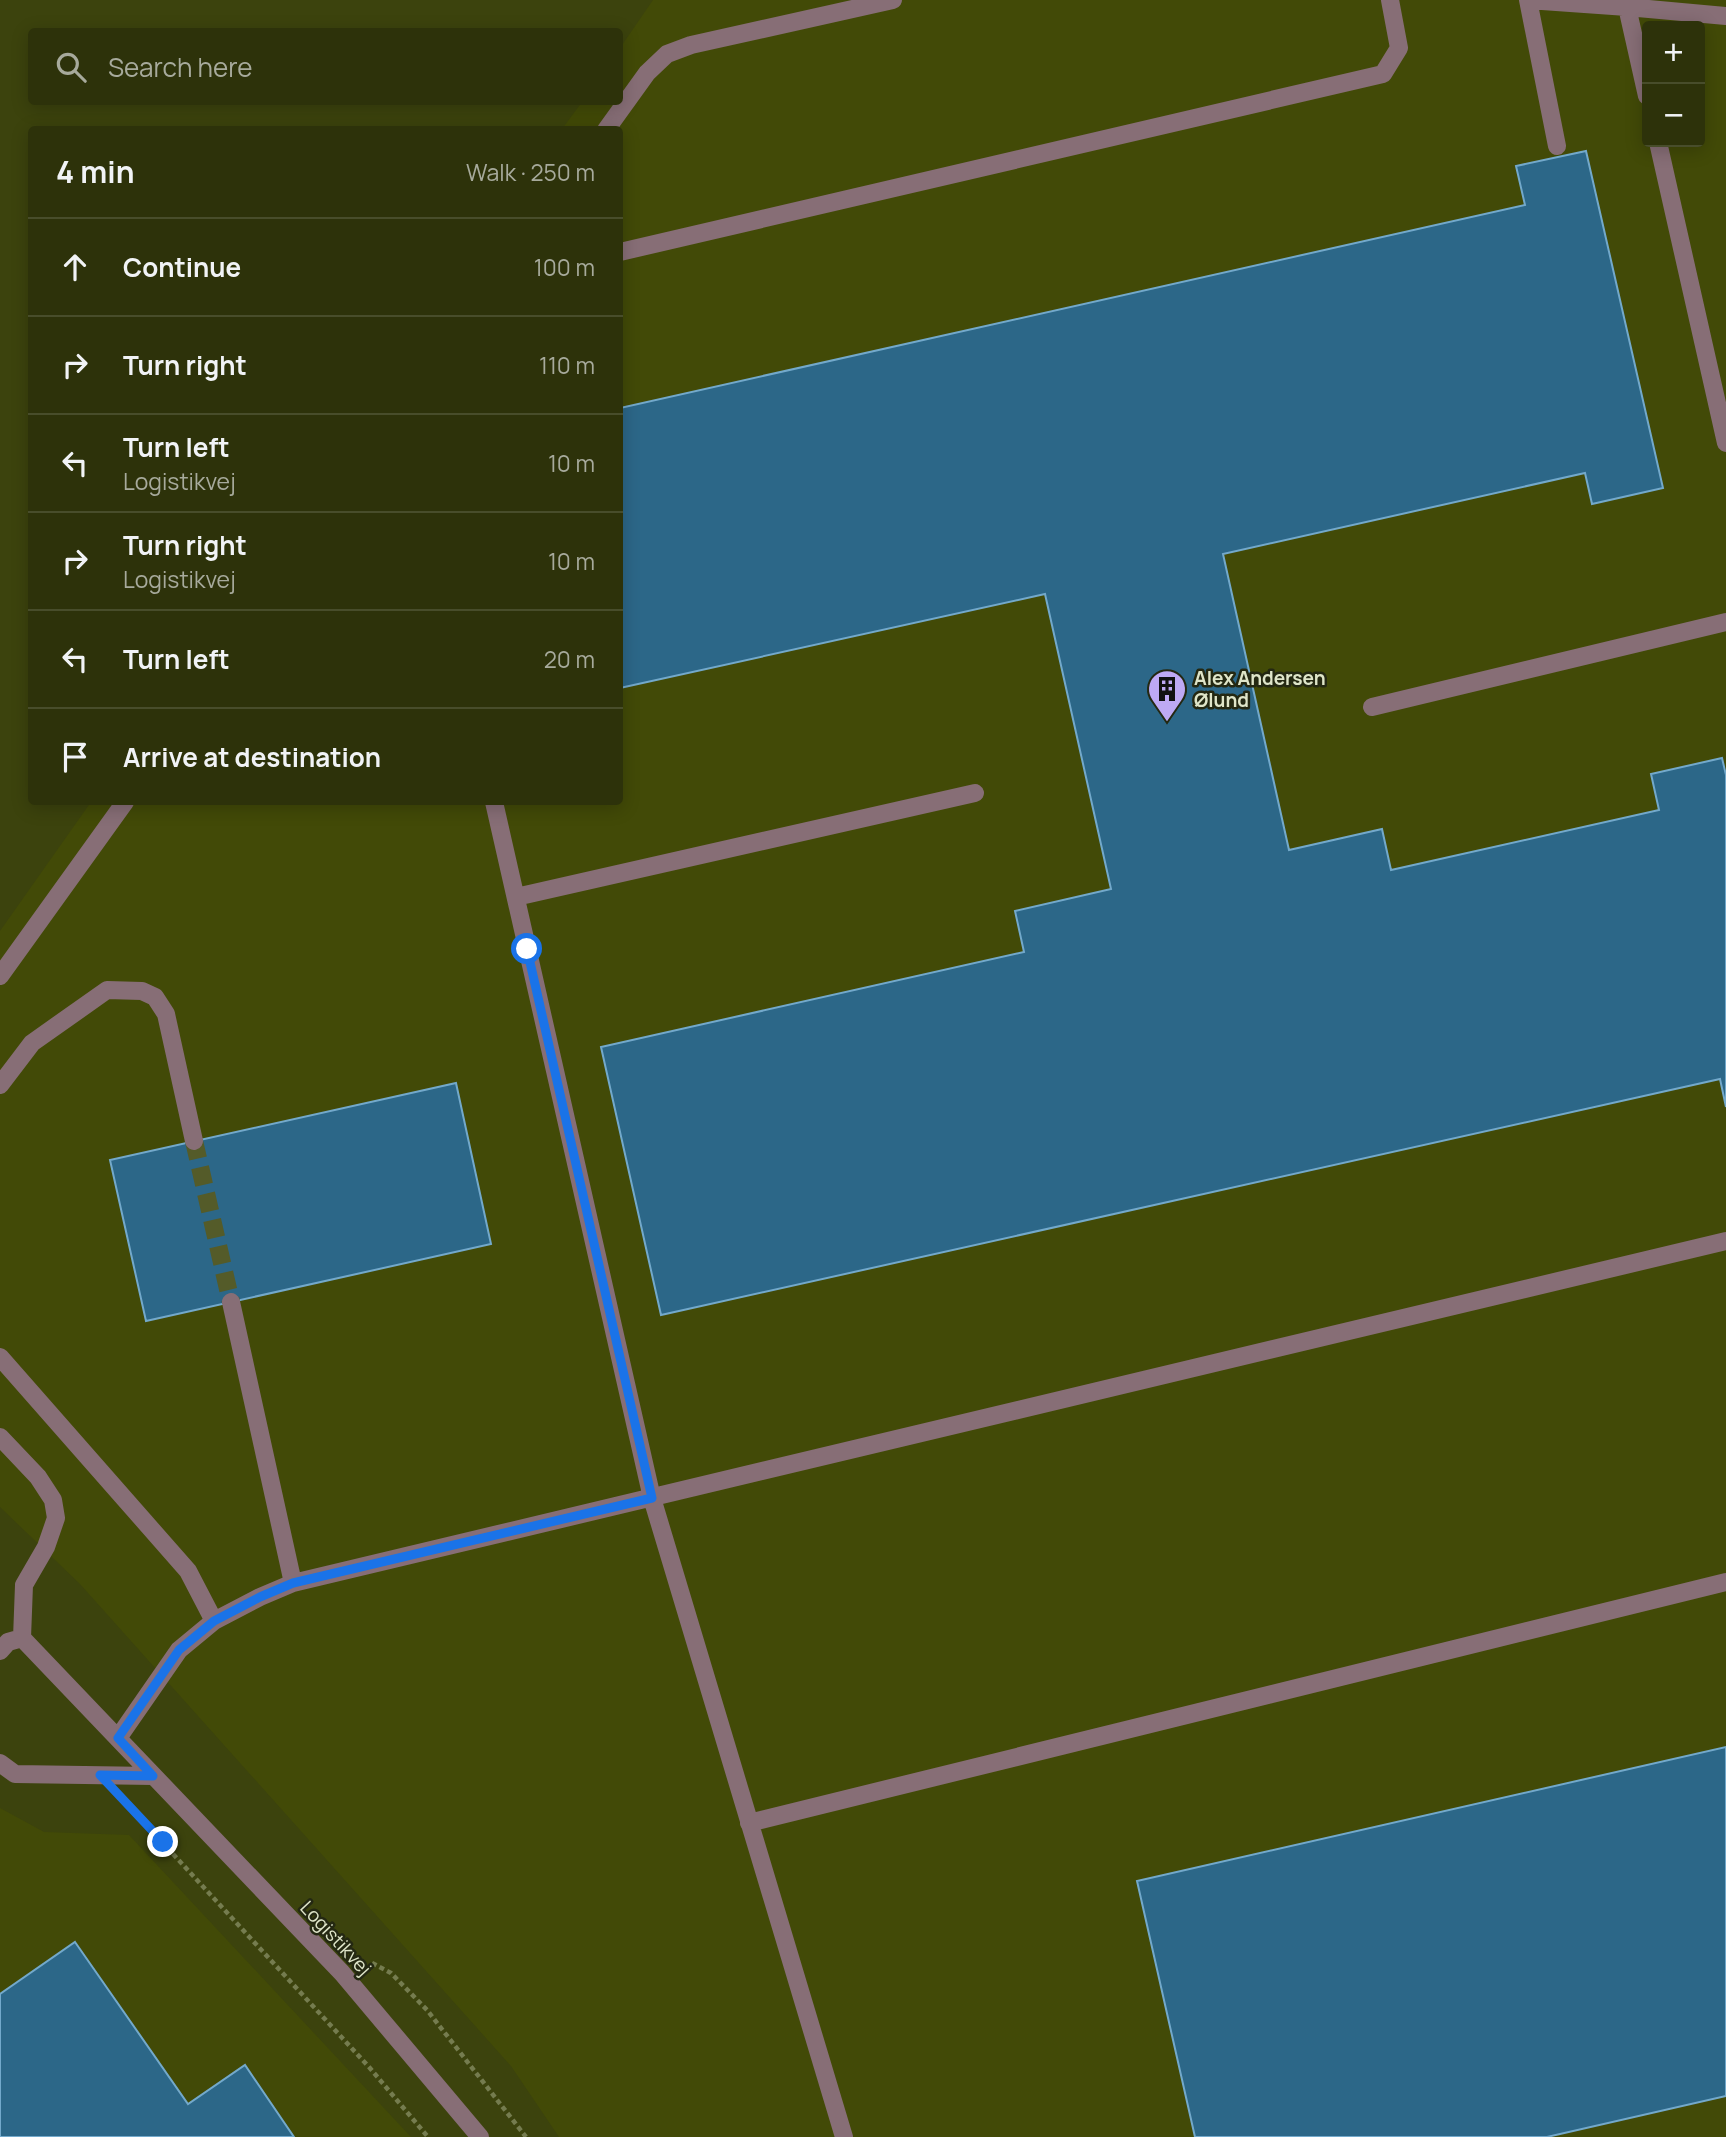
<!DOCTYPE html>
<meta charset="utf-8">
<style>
:root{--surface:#2d320a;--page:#393e18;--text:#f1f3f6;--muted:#a7aa9c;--line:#484d2b}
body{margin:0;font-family:Manrope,sans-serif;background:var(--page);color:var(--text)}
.controls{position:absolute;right:21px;top:21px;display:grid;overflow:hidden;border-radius:7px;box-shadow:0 4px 18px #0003}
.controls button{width:63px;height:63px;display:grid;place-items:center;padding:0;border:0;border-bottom:2px solid var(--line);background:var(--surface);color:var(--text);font:35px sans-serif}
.stop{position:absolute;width:21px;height:21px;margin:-16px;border:5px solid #1a73e8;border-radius:50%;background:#fff}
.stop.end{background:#1a73e8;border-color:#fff;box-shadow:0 2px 7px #0008}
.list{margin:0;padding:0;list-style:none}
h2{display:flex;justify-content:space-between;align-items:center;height:91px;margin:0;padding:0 28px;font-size:30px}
h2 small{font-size:23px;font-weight:400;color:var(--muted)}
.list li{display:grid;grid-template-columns:46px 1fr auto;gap:21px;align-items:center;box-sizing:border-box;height:98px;padding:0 28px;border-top:2px solid var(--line)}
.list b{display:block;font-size:26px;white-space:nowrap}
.list p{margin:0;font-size:23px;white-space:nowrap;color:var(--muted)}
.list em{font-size:23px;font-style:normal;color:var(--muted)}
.icon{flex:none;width:38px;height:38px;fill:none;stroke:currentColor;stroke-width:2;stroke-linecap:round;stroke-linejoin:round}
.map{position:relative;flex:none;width:1726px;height:2137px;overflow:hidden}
.search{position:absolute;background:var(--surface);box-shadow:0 4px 18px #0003;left:28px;top:28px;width:595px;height:77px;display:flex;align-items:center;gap:18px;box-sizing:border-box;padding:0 24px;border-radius:7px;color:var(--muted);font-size:26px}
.panel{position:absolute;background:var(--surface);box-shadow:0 4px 18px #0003;left:28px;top:126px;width:595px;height:679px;border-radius:7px}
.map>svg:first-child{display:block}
</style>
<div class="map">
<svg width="1726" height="2137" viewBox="0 0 1726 2137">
<rect width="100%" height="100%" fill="#3c430d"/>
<!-- built -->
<path fill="#424a07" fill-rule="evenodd" d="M653,0H1726V2137H559L511,2066L80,1584L0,1507V931L91,802H620V130L562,129L582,102H620V48ZM1647,26H1700V142H1647Z
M0,1808L44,1832L129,1835L411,2137H0Z"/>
<!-- building -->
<path fill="#2c6788" stroke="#73a9cb" stroke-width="2" d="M1586,151L1663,488L1592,504L1585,473L1223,554L1289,850L1382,829L1391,870L1659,810L1651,774L1722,758L1726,775V1107L1720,1079L661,1315L601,1047L1024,952L1015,911L1111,889L1045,594L620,688V408L1525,205L1516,166Z
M456,1083L491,1244L146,1321L110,1160Z
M1726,1747V2096L1547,2137H1195L1137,1881Z
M75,1942L188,2104L245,2065L294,2137H0V1994Z"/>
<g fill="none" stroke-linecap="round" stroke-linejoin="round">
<!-- minor-tunnel -->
<path stroke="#545b29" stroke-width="18" stroke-dasharray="18 9" stroke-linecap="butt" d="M194,1141L231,1302"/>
<!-- path -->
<path stroke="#757c4f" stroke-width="4.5" stroke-dasharray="5 3.5" stroke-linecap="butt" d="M127,1804L369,2067L428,2137
M372,1963L391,1973L427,2010L526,2137"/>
<!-- minor -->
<path stroke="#876e76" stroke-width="18" d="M1627,7L1726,16
M606,130L647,73L667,54L691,45L893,0
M1658,142L1726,443
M1557,146L1528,0L1627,7L1647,96
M620,252L1383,74L1399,48L1390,0
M1372,707L1726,622
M494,802L652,1498L844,2137
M516,897L975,793
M0,976L125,802
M0,1085L32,1043L107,990L142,991L155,997L166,1014L194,1141
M231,1302L293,1583
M0,1357L188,1571L214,1621
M0,1437L38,1477L53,1500L56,1518L46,1547L24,1585L22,1638
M22,1638L342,1973L480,2137
M0,1651L8,1642L22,1638
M118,1738L179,1650L214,1621L260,1597L293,1583L1726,1241
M0,1763L15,1774L153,1776
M749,1823L1726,1582"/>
</g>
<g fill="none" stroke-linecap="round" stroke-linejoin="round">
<!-- route -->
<path stroke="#1a73e8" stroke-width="9" d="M163,1842L100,1775L153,1776L118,1738L179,1650L214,1621L260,1597L293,1583L652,1498L527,949"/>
</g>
<!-- icons -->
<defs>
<symbol id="building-pin" viewBox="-11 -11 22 30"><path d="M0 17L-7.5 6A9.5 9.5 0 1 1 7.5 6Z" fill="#bea9f4" stroke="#242812"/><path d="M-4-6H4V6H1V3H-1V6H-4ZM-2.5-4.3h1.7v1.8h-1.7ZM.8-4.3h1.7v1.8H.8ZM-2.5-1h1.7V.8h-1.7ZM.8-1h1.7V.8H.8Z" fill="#111"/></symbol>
</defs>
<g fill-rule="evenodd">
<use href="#building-pin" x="1145" y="667" width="44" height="60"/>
</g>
<g text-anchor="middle" stroke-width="5" stroke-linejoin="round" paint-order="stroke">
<!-- poi labels -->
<g font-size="19" font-weight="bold" fill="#dfe5c9" stroke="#242812" text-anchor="start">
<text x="1194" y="685">Alex Andersen<tspan x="1194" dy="22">Ølund</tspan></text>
</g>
<!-- street labels -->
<g font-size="19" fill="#dfe5c9" stroke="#242812">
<text transform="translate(336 1938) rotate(47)" y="7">Logistikvej</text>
</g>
</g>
</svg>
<div class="controls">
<button>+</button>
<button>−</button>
</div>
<div class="stop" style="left:527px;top:949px"></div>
<div class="stop end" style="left:163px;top:1842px"></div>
<div class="search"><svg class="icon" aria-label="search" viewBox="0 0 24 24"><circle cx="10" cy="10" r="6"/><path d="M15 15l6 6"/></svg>Search here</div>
<section class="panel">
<h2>4 min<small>Walk · 250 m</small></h2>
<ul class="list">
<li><svg class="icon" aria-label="ahead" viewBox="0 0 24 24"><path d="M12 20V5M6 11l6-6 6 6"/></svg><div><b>Continue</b></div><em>100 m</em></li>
<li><svg class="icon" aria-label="right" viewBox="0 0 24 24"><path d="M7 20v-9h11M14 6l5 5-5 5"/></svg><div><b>Turn right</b></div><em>110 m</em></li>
<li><svg class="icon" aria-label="left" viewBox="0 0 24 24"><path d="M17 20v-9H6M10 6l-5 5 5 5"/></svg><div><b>Turn left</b><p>Logistikvej</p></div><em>10 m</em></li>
<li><svg class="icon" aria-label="right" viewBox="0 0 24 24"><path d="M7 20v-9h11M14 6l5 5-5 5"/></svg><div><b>Turn right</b><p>Logistikvej</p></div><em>10 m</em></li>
<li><svg class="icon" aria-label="left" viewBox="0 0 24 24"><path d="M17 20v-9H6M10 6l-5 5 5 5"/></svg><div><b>Turn left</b></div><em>20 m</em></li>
<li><svg class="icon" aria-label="arrive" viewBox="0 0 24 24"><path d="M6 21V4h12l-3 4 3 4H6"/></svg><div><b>Arrive at destination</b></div></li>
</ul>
</section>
</div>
